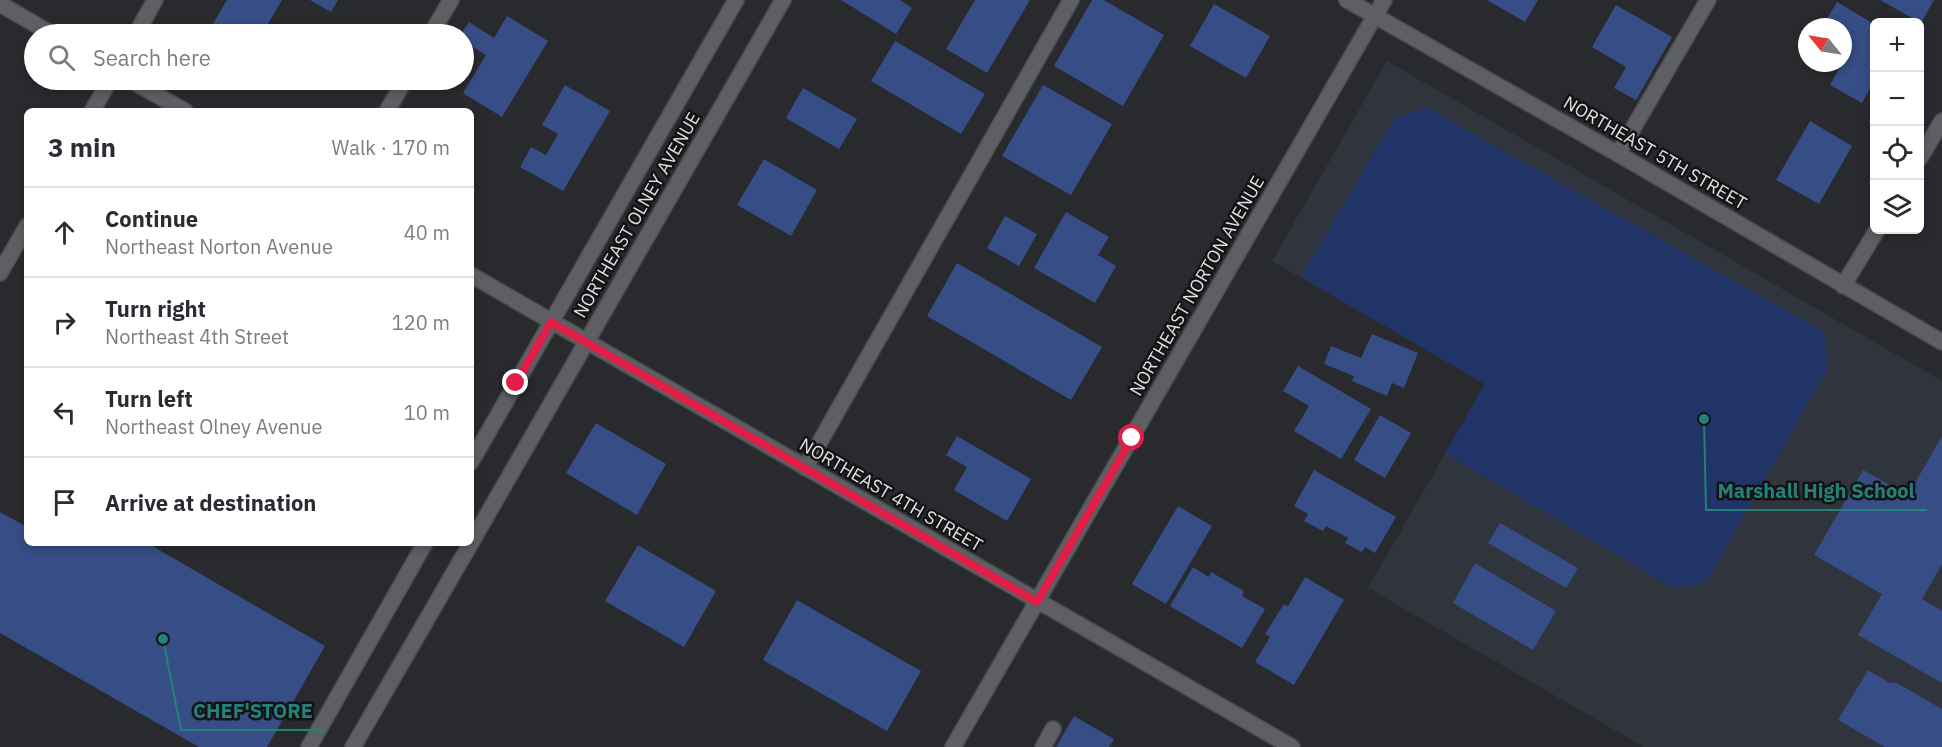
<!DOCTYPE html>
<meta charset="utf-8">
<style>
:root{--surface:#fff;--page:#f2f2f3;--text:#2b2b33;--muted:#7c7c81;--line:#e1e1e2}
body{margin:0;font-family:"IBM Plex Sans",sans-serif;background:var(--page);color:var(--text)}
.controls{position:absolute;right:18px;top:18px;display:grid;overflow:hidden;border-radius:9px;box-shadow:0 3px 9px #0003}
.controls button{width:54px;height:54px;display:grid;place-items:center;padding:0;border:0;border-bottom:2px solid var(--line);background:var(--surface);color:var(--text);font:30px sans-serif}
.compass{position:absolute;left:1798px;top:18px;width:54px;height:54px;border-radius:50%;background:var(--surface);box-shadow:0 3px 9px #0003;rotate:300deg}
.stop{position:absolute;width:18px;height:18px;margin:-14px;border:4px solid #e11d48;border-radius:50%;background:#fff}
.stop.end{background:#e11d48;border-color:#fff;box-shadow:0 2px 6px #0008}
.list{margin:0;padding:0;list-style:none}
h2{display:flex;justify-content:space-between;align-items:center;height:78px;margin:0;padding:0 24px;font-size:26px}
h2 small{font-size:20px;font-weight:400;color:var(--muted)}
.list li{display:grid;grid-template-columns:39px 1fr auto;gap:18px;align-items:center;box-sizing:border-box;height:90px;padding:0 24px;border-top:2px solid var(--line)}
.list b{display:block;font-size:22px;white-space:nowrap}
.list p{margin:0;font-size:20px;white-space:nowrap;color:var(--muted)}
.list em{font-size:20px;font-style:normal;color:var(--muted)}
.icon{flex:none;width:33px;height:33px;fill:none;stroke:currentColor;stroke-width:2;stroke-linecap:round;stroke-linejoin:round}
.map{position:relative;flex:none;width:1942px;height:747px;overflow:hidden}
.search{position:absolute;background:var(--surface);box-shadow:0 3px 9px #0003;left:24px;top:24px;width:450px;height:66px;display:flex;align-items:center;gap:15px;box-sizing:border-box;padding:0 21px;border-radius:33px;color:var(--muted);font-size:22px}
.panel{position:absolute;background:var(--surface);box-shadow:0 3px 9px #0003;left:24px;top:108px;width:450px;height:438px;border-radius:9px}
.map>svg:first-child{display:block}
</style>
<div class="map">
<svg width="1942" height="747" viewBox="0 0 1942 747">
<rect width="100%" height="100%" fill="#282a2e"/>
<!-- built -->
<path fill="#30343d" d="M1387,61L1942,381V747H1644L1368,588L1485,384L1272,261Z"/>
<!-- green -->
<path fill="#203468" d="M1426,107L1824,332L1828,368L1706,582L1673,588L1445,453L1485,384L1301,277L1393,120Z"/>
<!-- building -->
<path fill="#364d86" d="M227,0H282L262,34H207Z
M310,0H338L331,12Z
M841,0H900L912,8L896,34Z
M975,0H1030L987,73L946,49Z
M1092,0H1104L1164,35L1123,106L1054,66Z
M1487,0H1538L1525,22Z
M1880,0H1934L1921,23Z
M1837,2L1874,24V81L1862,103L1830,85L1850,50L1843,46V27H1822Z
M1214,4L1270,36L1246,78L1190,46Z
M1616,5L1672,37L1636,100L1614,88L1626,67L1592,47Z
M507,16L548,41L502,117L463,93L486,55L464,42V34H461L469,22L494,38Z
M895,41L985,94L961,134L871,81Z
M565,85L610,111L563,191L520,167L531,147L546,155L558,134L542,125Z
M1043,85L1112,124L1071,195L1002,156Z
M803,88L857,119L839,149L786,118Z
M1810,121L1852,146L1819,204L1776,180Z
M764,159L817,190L791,236L737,205Z
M1066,212L1109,237L1098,255L1116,266L1095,303L1034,268Z
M1005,216L1037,234L1019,266L987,248Z
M957,263L1102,347L1071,400L927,316Z
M1372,334L1418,353L1404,388L1392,383L1387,396L1352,381L1354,376L1324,364L1331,346L1361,358Z
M1298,366L1371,409L1341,459L1294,431L1309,406L1283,391Z
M1380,415L1411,433L1385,478L1354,460Z
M596,423L666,464L637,515L566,473Z
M957,436L1031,479L1007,521L954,490L967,467L946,455Z
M1942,436V564L1922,599L1942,611V683L1858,635L1882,594L1814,555L1863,470L1908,495Z
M1314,470L1396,517L1375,553L1365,547L1362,552L1345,543L1348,538L1326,526L1323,531L1304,521L1308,514L1294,506Z
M1178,506L1212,526L1166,604L1132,584Z
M0,512L27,527V543H147L325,646L267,747H199L0,633Z
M1500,523L1578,568L1566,588L1488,543Z
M638,545L716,591L684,647L605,601Z
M1475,563L1556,611L1533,650L1453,603Z
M1193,567L1209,577L1211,572L1244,591L1242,596L1265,609L1242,648L1170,606Z
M1305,577L1344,600L1294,685L1255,662L1270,637L1265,634L1284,604L1288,606Z
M797,600L921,671L887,731L763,660Z
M1868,670L1890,683L1895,682L1942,709V747H1885L1838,720Z
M1074,716L1114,739L1109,747H1056Z"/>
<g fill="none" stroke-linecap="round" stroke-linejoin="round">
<defs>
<path id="service" d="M431,34L451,0
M387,111L405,80
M1618,154L1708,0
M805,468L1071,0
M1043,747L1053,729"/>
<path id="minor" d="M1347,0L1618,154L1942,342
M0,4L52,34
M136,34L155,0
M130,80L185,111
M92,111L110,80
M1920,158L1942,121
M0,273L27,226
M471,275L1292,747
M1843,286L1877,230
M953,747L1384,0"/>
<path id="secondary" d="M471,462L736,0
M471,543L783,0
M309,747L425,543
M353,747L471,543"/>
</defs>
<!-- service casing -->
<use href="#service" stroke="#46484b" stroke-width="18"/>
<!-- minor casing -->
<use href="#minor" stroke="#46484b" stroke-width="18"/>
<!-- secondary casing -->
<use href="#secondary" stroke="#46484b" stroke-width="18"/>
<!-- service -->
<use href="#service" stroke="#5d5f63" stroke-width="15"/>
<!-- minor -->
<use href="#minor" stroke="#5d5f63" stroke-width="15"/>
<!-- secondary -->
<use href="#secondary" stroke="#5d5f63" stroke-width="15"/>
</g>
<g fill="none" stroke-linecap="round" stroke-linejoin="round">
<!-- route -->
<path stroke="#e11d48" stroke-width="8" d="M516,383L551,322L1037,602L1132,438"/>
</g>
<g text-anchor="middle" stroke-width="5" stroke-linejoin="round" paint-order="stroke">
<!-- street labels -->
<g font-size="18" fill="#dee0e2" stroke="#121314">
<text transform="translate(1655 153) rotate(30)" y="6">NORTHEAST 5TH STREET</text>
<text transform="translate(637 215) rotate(-60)" y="6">NORTHEAST OLNEY AVENUE</text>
<text transform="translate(1197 286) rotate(-60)" y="6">NORTHEAST NORTON AVENUE</text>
<text transform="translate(891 495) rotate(30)" y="6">NORTHEAST 4TH STREET</text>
</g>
</g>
<!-- callouts -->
<path fill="none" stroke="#24817a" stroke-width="2" d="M1704 419L1706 510H1927M163 639L181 730H325"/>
<g fill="#24817a" stroke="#121314" stroke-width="2">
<circle cx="1704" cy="419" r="6"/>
<circle cx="163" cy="639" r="6"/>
</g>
<g font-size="20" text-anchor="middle" font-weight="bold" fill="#24817a" stroke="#121314" stroke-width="5" stroke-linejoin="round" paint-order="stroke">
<text x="1816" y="498">Marshall High School</text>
<text x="253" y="718">CHEF'STORE</text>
</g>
</svg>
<div class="controls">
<button>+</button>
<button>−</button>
<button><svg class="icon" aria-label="locate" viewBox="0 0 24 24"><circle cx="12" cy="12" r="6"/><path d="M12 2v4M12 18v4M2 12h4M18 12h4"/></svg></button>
<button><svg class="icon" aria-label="layers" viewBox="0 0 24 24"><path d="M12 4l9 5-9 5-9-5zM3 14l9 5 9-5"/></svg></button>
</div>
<svg class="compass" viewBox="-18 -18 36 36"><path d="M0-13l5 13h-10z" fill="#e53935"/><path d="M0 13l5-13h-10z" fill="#7c7c81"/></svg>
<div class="stop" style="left:1132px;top:438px"></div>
<div class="stop end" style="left:516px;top:383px"></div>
<div class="search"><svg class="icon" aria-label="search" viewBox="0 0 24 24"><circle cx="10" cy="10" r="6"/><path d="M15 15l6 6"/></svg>Search here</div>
<section class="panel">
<h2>3 min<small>Walk · 170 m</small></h2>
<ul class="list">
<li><svg class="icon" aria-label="ahead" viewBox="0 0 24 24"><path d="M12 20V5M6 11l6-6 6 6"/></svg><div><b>Continue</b><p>Northeast Norton Avenue</p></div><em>40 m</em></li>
<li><svg class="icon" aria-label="right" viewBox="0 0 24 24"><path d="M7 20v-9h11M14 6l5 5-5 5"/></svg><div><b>Turn right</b><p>Northeast 4th Street</p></div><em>120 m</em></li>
<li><svg class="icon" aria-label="left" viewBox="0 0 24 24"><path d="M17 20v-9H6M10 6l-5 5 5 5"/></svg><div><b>Turn left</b><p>Northeast Olney Avenue</p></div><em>10 m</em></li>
<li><svg class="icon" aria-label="arrive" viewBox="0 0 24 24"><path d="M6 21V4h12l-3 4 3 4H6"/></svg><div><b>Arrive at destination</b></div></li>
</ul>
</section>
</div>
